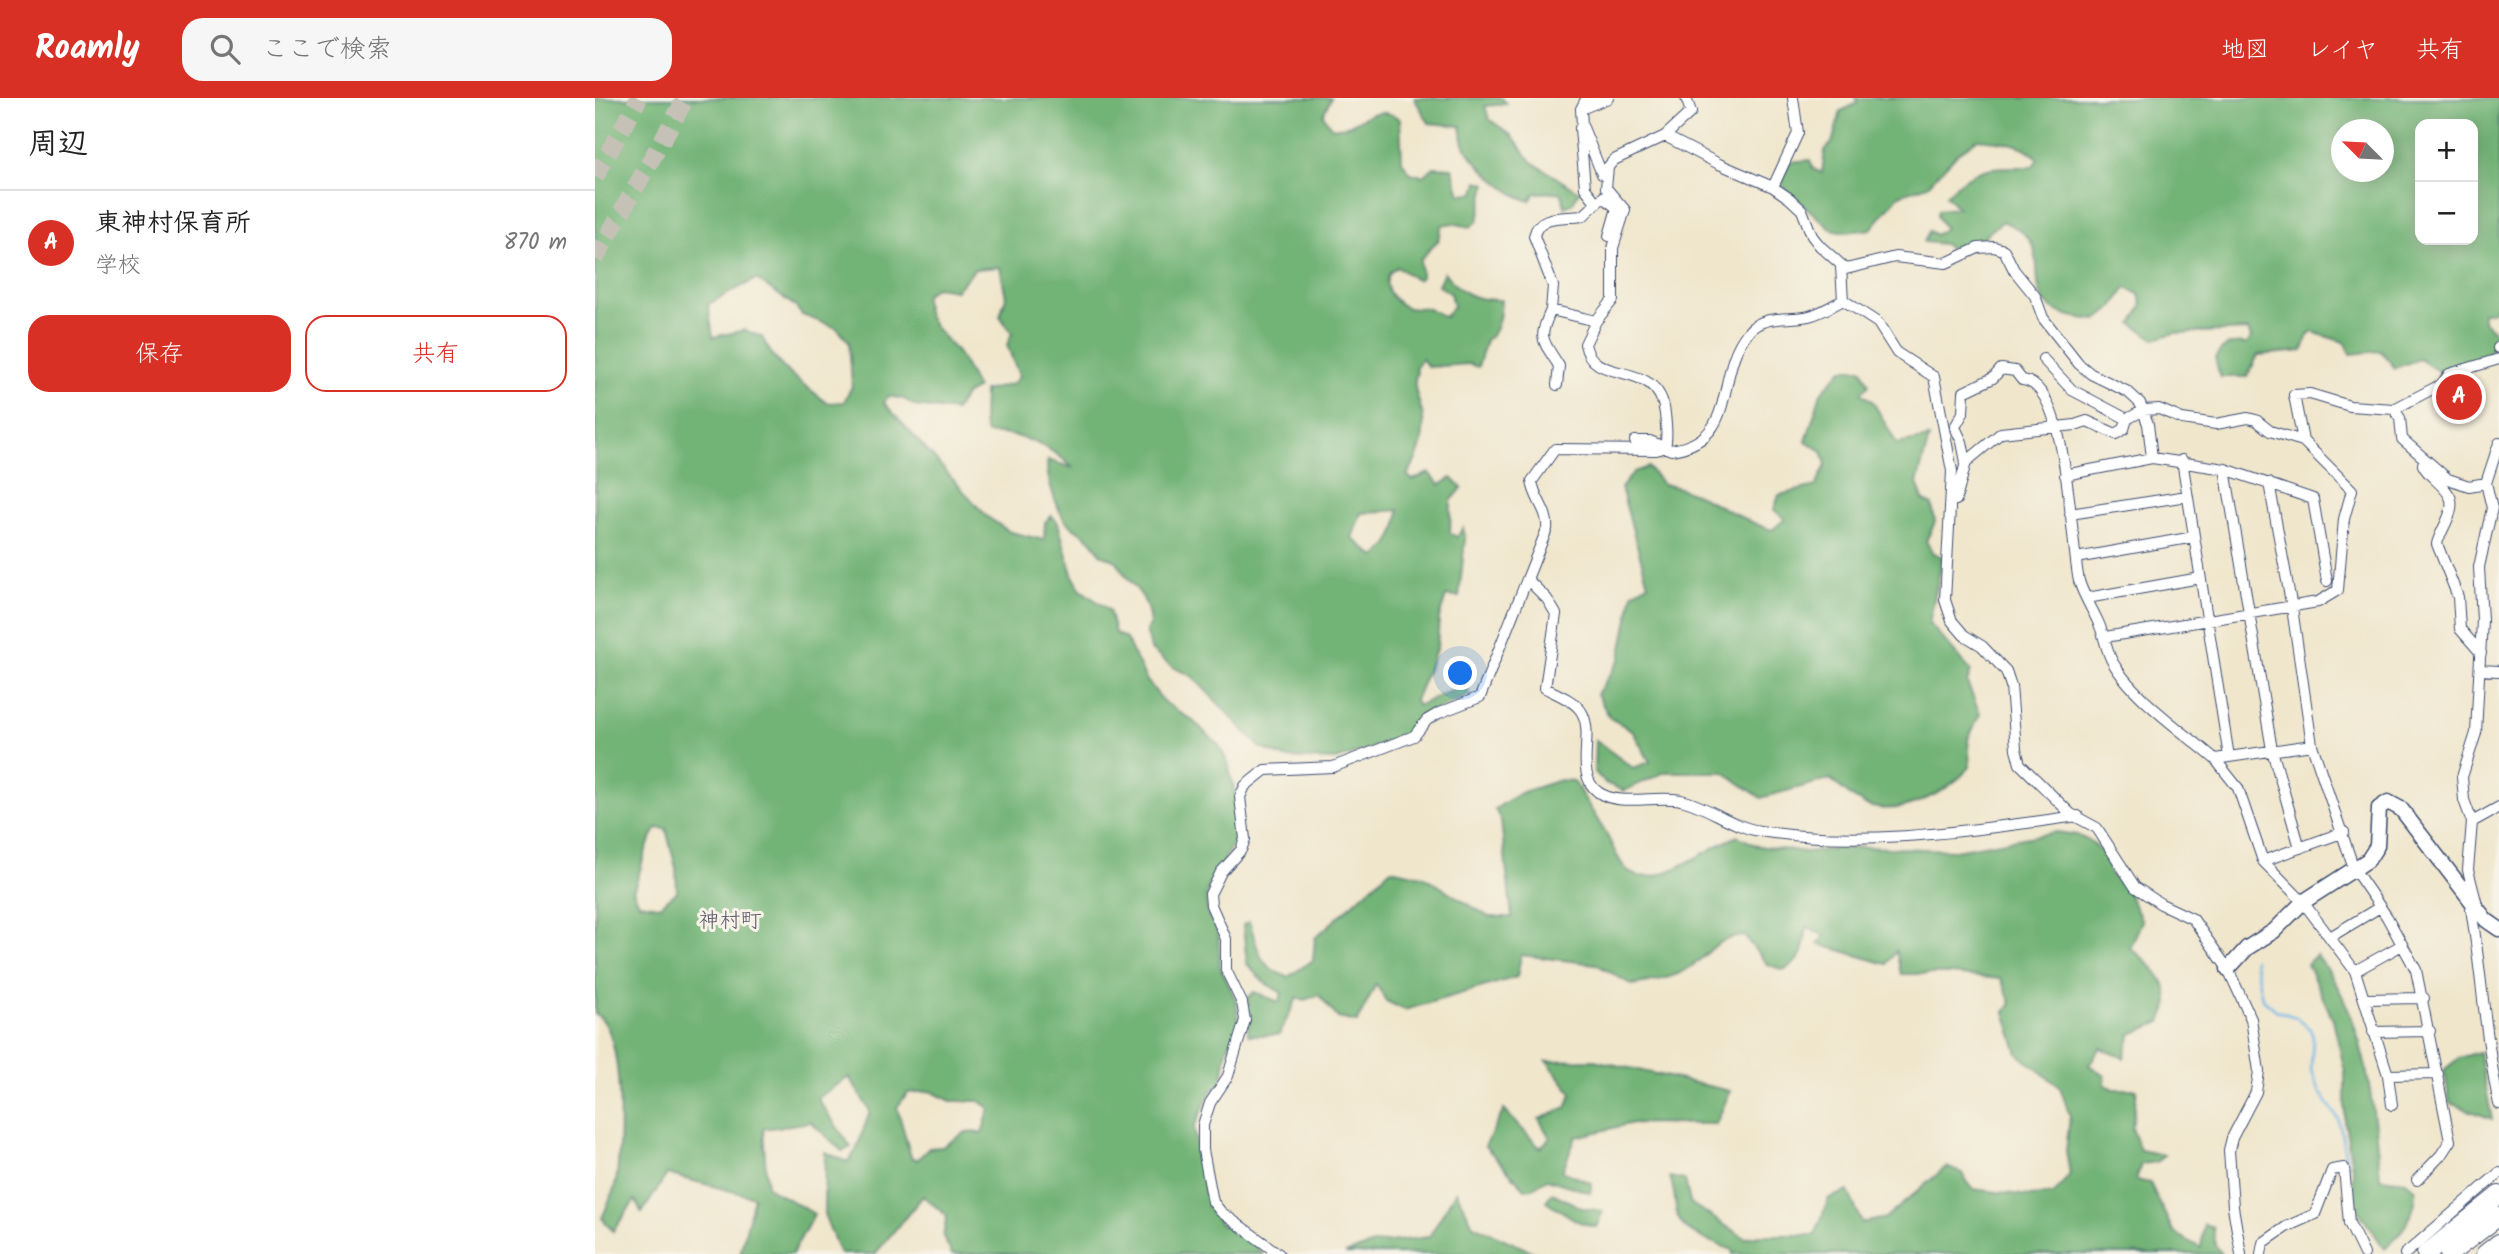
<!DOCTYPE html>
<html lang="ja">
<meta charset="utf-8">
<style>
:root{--surface:#fff;--page:#f6f6f6;--text:#222;--muted:#767676;--line:#e0e0e0;--accent:#d93025}
body{margin:0;font-family:Kalam,"Klee One",sans-serif;background:var(--page);color:var(--text)}
.controls{position:absolute;right:21px;top:21px;display:grid;overflow:hidden;border-radius:14px;box-shadow:0 4px 18px #0003}
.controls button{width:63px;height:63px;display:grid;place-items:center;padding:0;border:0;border-bottom:2px solid var(--line);background:var(--surface);color:var(--text);font:35px sans-serif}
.compass{position:absolute;left:1736px;top:21px;width:63px;height:63px;border-radius:50%;background:var(--surface);box-shadow:0 4px 18px #0003;rotate:294deg}
.you{position:absolute;left:866px;top:576px;width:24px;height:24px;margin:-18px;border:5px solid #fff;border-radius:50%;background:#1a73e8;box-shadow:0 0 0 10px #1a73e833}
.badge{display:grid;place-items:center;width:46px;height:46px;border-radius:50%;background:var(--accent);color:#fff;font-size:23px;font-weight:700}
.pin{position:absolute;translate:-50% -50%;border:4px solid #fff;box-shadow:0 2px 7px #0006}
.list{margin:0;padding:0;list-style:none}
h2{display:flex;justify-content:space-between;align-items:center;height:91px;margin:0;padding:0 28px;font-size:30px}
h2 small{font-size:23px;font-weight:400;color:var(--muted)}
.list li{display:grid;grid-template-columns:46px 1fr auto;gap:21px;align-items:center;box-sizing:border-box;height:105px;padding:0 28px;border-top:2px solid var(--line)}
.list b{display:block;font-size:26px;white-space:nowrap}
.list p{margin:0;font-size:23px;white-space:nowrap;color:var(--muted)}
.list em{font-size:23px;font-style:normal;color:var(--muted)}
.actions{display:flex;gap:14px;padding:21px 28px}
.actions a{flex:1;padding:16px 0;border:2px solid var(--accent);border-radius:21px;text-align:center;font-size:24px;color:var(--accent)}
.actions .main{background:var(--accent);color:#fff}
.icon{flex:none;width:38px;height:38px;fill:none;stroke:currentColor;stroke-width:2;stroke-linecap:round;stroke-linejoin:round}
.map{position:relative;flex:none;width:1904px;height:1156px;overflow:hidden}
header{display:flex;align-items:center;gap:42px;box-sizing:border-box;height:98px;padding:0 35px;background:var(--accent);color:#fff}
header strong{font-size:33px}
nav{display:flex;gap:38px;margin-inline-start:auto;font-size:24px}
.search{width:490px;height:63px;background:var(--page);display:flex;align-items:center;gap:18px;box-sizing:border-box;padding:0 24px;border-radius:21px;color:var(--muted);font-size:26px}
main{display:flex}
aside{flex:1;background:var(--surface)}
.map>svg:first-child{display:block}
</style>
<header>
<strong>Roamly</strong>
<div class="search"><svg class="icon" aria-label="search" viewBox="0 0 24 24"><circle cx="10" cy="10" r="6"/><path d="M15 15l6 6"/></svg>ここで検索</div>
<nav><a>地図</a><a>レイヤ</a><a>共有</a></nav>
</header>
<main>
<aside>
<h2>周辺<small></small></h2>
<ul class="list">
<li><span class="badge">A</span><div><b>東神村保育所</b><p>学校</p></div><em>870 m</em></li>
</ul>
<div class="actions"><a class="main">保存</a><a>共有</a></div>
</aside>
<div class="map">
<svg width="1904" height="1156" viewBox="0 0 1904 1156">
<rect width="100%" height="100%" fill="#f7f3e8"/>
<filter id="ink" filterUnits="userSpaceOnUse"><feTurbulence type="fractalNoise" baseFrequency=".0143" numOctaves="2"/><feDisplacementMap in="SourceGraphic" scale="14" xChannelSelector="R" yChannelSelector="G"/><feConvolveMatrix kernelMatrix="1 2 1 2 8 2 1 2 1" color-interpolation-filters="sRGB"/></filter>
<filter id="wash" filterUnits="userSpaceOnUse"><feTurbulence type="fractalNoise" baseFrequency=".00686" numOctaves="4" result="noise"/><feDisplacementMap in="SourceGraphic" scale="28" xChannelSelector="R" yChannelSelector="G"/><feGaussianBlur stdDeviation="1.57" result="paint"/><feColorMatrix in="noise" values="0 0 0 0 0 0 0 0 0 0 0 0 0 0 0 0 0 1.4 0 .05"/><feComposite in="paint" operator="in"/></filter>
<g filter="url(#wash)">
<rect width="100%" height="100%" fill="#f0e6cc"/>
<!-- forest -->
<path fill="#72b376" stroke="#46716a" stroke-width="2" fill-rule="evenodd" d="M0,0H736L728,17L736,29C764,34 774,1 805,21L807,63L815,75L828,78L839,69L857,70L865,96L880,95L883,83L891,86L883,123L875,129L857,125L847,127L843,142L825,162L826,179L822,182L802,169C782,180 794,203 813,210C818,211 824,209 829,210C836,211 844,216 850,219L858,208L855,195L843,187L849,174C864,195 880,203 906,202C905,216 904,234 891,242L883,269L874,266L833,269L827,261L820,270L822,274C815,289 826,304 828,320C830,341 823,361 812,377L818,382L834,375L845,387L857,380L867,390L856,403L855,435L862,439L868,430L870,440L864,499L851,498L844,520L842,549L820,602L822,608L872,586L874,597L827,619L814,635L769,653L741,662L690,660L665,649L597,578L579,570L556,552L551,532L555,527C552,489 534,491 522,463L505,456C498,439 486,436 473,425C463,417 449,374 453,362L478,370C455,347 423,334 392,336L388,325L389,293L418,286L424,278L412,247L417,235L405,218L411,199L405,169L380,171L361,192L341,189L330,197C328,222 345,234 360,252C369,263 375,278 382,290L371,296L360,313L320,308L309,301L293,298L289,305L391,418L415,434L449,442L450,424L457,418L463,425L477,476L486,492L514,512L520,535L531,541L552,583L569,604L598,623L624,647L633,665L644,715V736L614,788L611,801L613,818L623,831L625,869L641,902L644,929L632,951L626,986L617,992L599,1029L611,1102L626,1127L641,1130L668,1156H357L348,1139L352,1118L328,1098L280,1156H245L229,1116L230,1054L252,1064L261,1053L275,1013L254,979L222,1000L256,1049L247,1053L216,1024L168,1031L172,1089L219,1116L197,1156H145L159,1099L72,1076L47,1115L40,1102L18,1133L7,1120C12,1109 18,1096 21,1084C26,1054 31,929 0,916ZM161,181L200,208L207,217L242,230L254,244L257,288L249,304L232,305C206,283 182,272 167,239L150,232L118,239L113,206ZM804,412C802,433 797,447 780,459L757,440L766,415ZM62,730L71,731L81,770L82,794L64,808L44,805L38,793C47,771 49,749 62,730ZM335,993L356,1003H384L395,1010L387,1035L371,1034L347,1049L334,1050L322,1062L316,1059L302,1009L313,995Z
M819,0H907L911,6L890,8L894,21L916,37L937,64L984,94L977,106L970,109L966,94L940,95L935,103C915,98 876,64 869,45C867,40 867,33 866,28L834,25Z
M1260,0H1904V206L1897,214H1888V223L1903,236L1891,262L1876,264L1859,276L1846,275L1824,261L1800,270L1786,253L1756,256L1749,244L1717,234L1712,239L1708,253L1663,257L1652,279H1625L1620,260C1629,246 1637,244 1652,246L1656,240L1653,232L1579,235L1560,241L1537,226L1547,208L1544,196L1531,190L1517,210L1502,222C1408,215 1464,164 1427,134C1422,129 1414,127 1408,123L1379,147L1361,156L1349,146L1329,144L1334,133L1341,137L1350,130L1342,118L1343,112L1363,110L1351,97C1381,67 1396,69 1437,69L1443,61C1430,44 1403,43 1382,41L1363,55L1333,87L1304,97L1276,131L1251,134L1236,131L1185,86L1194,64L1215,62L1218,71L1227,75L1230,52L1237,45L1246,13L1263,5ZM1825,26H1878V142H1825ZM1746,32H1788V74H1746Z
M1247,271H1267L1274,287L1266,295L1278,304L1302,346L1334,340L1322,385L1328,402L1337,407L1340,424L1331,443L1338,455L1348,459L1334,525L1376,573L1372,585L1385,616L1373,641L1375,669C1353,694 1306,720 1271,707C1258,702 1246,690 1235,681L1166,700L1129,674H1070L1029,693L1010,685L999,673L1000,642L1038,670L1055,664L1037,632L1015,620L1002,596L1025,561L1038,495L1053,486L1026,390L1039,374L1053,369L1067,386C1106,392 1138,420 1177,432L1190,421L1179,412L1184,397L1221,388L1231,367L1227,353L1211,343L1226,295Z
M965,682L979,683C989,701 1000,717 1010,734C1026,762 1029,790 1071,774C1096,765 1118,748 1143,738L1162,748L1211,754L1267,749L1360,752L1462,734L1482,737L1498,745L1511,759L1516,777L1531,791L1547,823L1535,850C1552,862 1573,880 1573,903C1573,909 1568,918 1566,924L1536,936L1529,960L1505,950L1494,967L1510,978V987L1519,991H1542L1537,1030L1545,1052L1569,1057L1562,1064L1546,1066L1541,1082L1555,1085L1579,1135L1606,1150L1609,1126L1618,1129L1620,1147L1627,1156H1138L1137,1152C1117,1143 1083,1137 1081,1111C1080,1099 1079,1091 1075,1079L1090,1082L1095,1105L1150,1140L1165,1137H1220L1234,1100L1253,1093L1267,1125L1291,1120L1351,1069L1367,1075L1377,1091L1435,1098L1459,1096L1475,1076L1471,1053L1475,1018L1465,989L1423,956L1410,914L1416,905L1406,881L1355,876H1306L1301,853L1292,866L1223,846L1229,838L1212,828C1208,849 1211,861 1188,872L1172,866L1149,838C1117,841 1118,854 1094,870C1078,881 1056,883 1037,887L1001,866L926,857L922,879L810,912L791,903L781,886L762,924L743,920L724,897L709,902L702,900L684,937H653V900L659,894L684,904L687,895L670,885L652,866L648,827L654,824C665,852 661,868 693,879L718,862L720,840L796,771L828,778L894,819H917L906,723L900,711L925,695Z
M1721,857C1770,914 1779,1007 1785,1080L1811,1083L1821,1092C1821,1118 1807,1134 1790,1151L1757,1104L1758,1075L1750,1024V974L1738,921L1712,866Z
M1884,954L1897,1021L1855,1005L1849,972L1864,960Z
M999,962L1135,993L1121,1026L1038,1025L981,1039L967,1073L996,1085V1095L952,1081L938,1090L930,1091L890,1048L909,1012L945,1050L955,1040L944,1021L971,1010L977,995L952,963Z
M861,1093L878,1127L942,1156H750L778,1146L834,1139Z
M957,1095L987,1110L1008,1113L1001,1129L982,1123L951,1103Z"/>
<g fill="none" stroke-linecap="round" stroke-linejoin="round">
<!-- stream -->
<path stroke="#71b6e8" stroke-width="2.5" d="M1659,861L1667,900L1682,913L1701,919L1715,931L1718,939L1716,971L1725,994L1744,1022L1752,1068"/>
</g>
</g>
<g filter="url(#ink)">
<g fill="none" stroke-linecap="round" stroke-linejoin="round">
<!-- highway-tunnel -->
<path stroke="#c5c1b6" stroke-width="18" stroke-dasharray="18 9" stroke-linecap="butt" d="M0,79L44,0
M0,161L91,0"/>
<defs>
<path id="street" d="M986,11L990,3L996,0
M985,30L990,90L1001,104
M1070,38L1096,14L1091,0
M1012,76H1007L987,27L986,11L1013,0
M1178,89L1203,35L1198,0
M1246,169L1248,202L1283,225L1302,255L1339,279L1357,373L1350,502L1357,523L1369,537L1387,548L1411,573L1416,588L1421,651L1425,666L1476,716L1502,730L1540,789L1566,806L1598,821L1633,871L1656,921L1664,973L1661,994L1637,1040L1634,1052L1638,1109L1646,1156
M956,212L958,188L939,138C944,115 968,121 988,118L1008,99L1022,110L1014,138
M1903,250L1904,249
M1448,261L1477,292L1532,321
M962,287L964,268C948,242 942,242 956,212L1001,223
M1799,311L1805,320L1807,341L1853,381L1874,388L1891,385
M1040,343H1055L1076,352C1146,342 1118,276 1153,234C1168,216 1193,223 1214,218C1226,215 1237,208 1248,202
M1708,343L1699,297L1715,296L1755,308L1799,311L1847,286L1854,276L1904,261
M1904,345L1891,385L1897,410L1884,469L1887,522L1881,635L1867,679L1869,702L1877,724L1873,772L1881,803L1876,811C1887,877 1890,942 1904,1006
M1070,349C1073,338 1071,327 1070,316C1064,258 998,290 990,246L1001,223L1018,202V150L1030,112L1011,90L1013,69L1019,62L1070,38L1124,66L1178,89L1194,100L1207,112L1217,138L1225,148L1251,171L1300,159L1351,165L1383,150L1399,149L1409,152L1419,172L1440,198L1448,220L1484,266L1496,276L1533,294L1545,305L1553,326L1557,360
M1829,360L1828,367C1834,379 1848,386 1854,397C1863,411 1845,432 1842,446L1863,499L1865,531L1886,555
M1587,362L1634,659
M1371,364L1367,344L1360,329L1368,315L1369,294L1398,280L1406,271L1420,273L1427,282C1474,285 1475,444 1484,483C1488,497 1498,512 1504,526C1509,537 1511,551 1516,561C1535,598 1589,634 1620,661L1717,647
M1630,371L1677,652L1705,750
M1470,377L1557,360L1630,371L1718,401L1732,483
M1674,385L1697,510L1717,647L1759,771L1792,819L1821,872L1855,1043L1846,1057L1822,1082
M1361,402L1371,364L1406,335L1480,327L1492,323L1521,336L1529,331L1532,321L1549,312L1564,311L1587,321L1621,326L1653,320L1661,322L1675,333L1708,343L1757,392L1749,421L1743,492L1723,504L1510,539
M1475,416L1592,398
M1481,460L1599,439
M933,482L952,501L961,516L950,590C962,596 978,602 986,613C1001,636 978,675 1003,694C1024,709 1060,697 1086,702C1113,708 1137,729 1165,733C1270,750 1379,732 1483,718
M1492,500L1605,480
M1885,572L1904,573
M1620,661L1643,690L1668,763L1708,804L1760,873L1793,977L1797,1007
M1877,724L1904,709
M1668,763L1749,734
M1735,839L1785,809
M1760,873L1807,847
M1769,901L1829,900
M1778,934L1835,933
M1793,977L1843,976
M684,1156L626,1114L618,1104L608,1052V1027L615,1005L633,978L650,922L647,905L631,872V841L616,807L615,796L626,774L646,752L650,741L645,699L650,688L670,672L738,669L819,638L832,622L844,615L885,599L952,431C954,413 939,401 937,383L960,351L1061,352L1070,349
M1666,1156L1668,1145L1691,1129L1720,1116L1737,1072L1749,1070L1754,1125L1769,1156
M1810,1156L1904,1075"/>
<path id="secondary" d="M1633,871L1652,850L1679,833L1708,804L1773,762L1782,748L1784,710L1793,704L1806,711L1891,822L1904,831"/>
<path id="highway" d="M1831,1156L1904,1097
M1854,1156L1904,1118
M1890,1156L1904,1145"/>
</defs>
<!-- street casing -->
<use href="#street" stroke="#3b4a6e" stroke-width="12"/>
<!-- secondary casing -->
<use href="#secondary" stroke="#3b4a6e" stroke-width="17"/>
<!-- highway casing -->
<use href="#highway" stroke="#3b4a6e" stroke-width="20"/>
<!-- street -->
<use href="#street" stroke="#fff" stroke-width="10"/>
<!-- secondary -->
<use href="#secondary" stroke="#fff" stroke-width="14"/>
<!-- highway -->
<use href="#highway" stroke="#fff" stroke-width="18"/>
</g>
</g>
<g text-anchor="middle" stroke-width="6" stroke-linejoin="round" paint-order="stroke">
<!-- quarter labels -->
<g font-size="21" fill="#595768" stroke="#f7f3e8">
<text x="135" y="829">神村町</text>
</g>
</g>
</svg>
<div class="controls">
<button>+</button>
<button>−</button>
</div>
<svg class="compass" viewBox="-18 -18 36 36"><path d="M0-13l5 13h-10z" fill="#e53935"/><path d="M0 13l5-13h-10z" fill="#767676"/></svg>
<div class="you"></div>
<div class="pin badge" style="left:1864px;top:299px">A</div>
</div>
</main>
